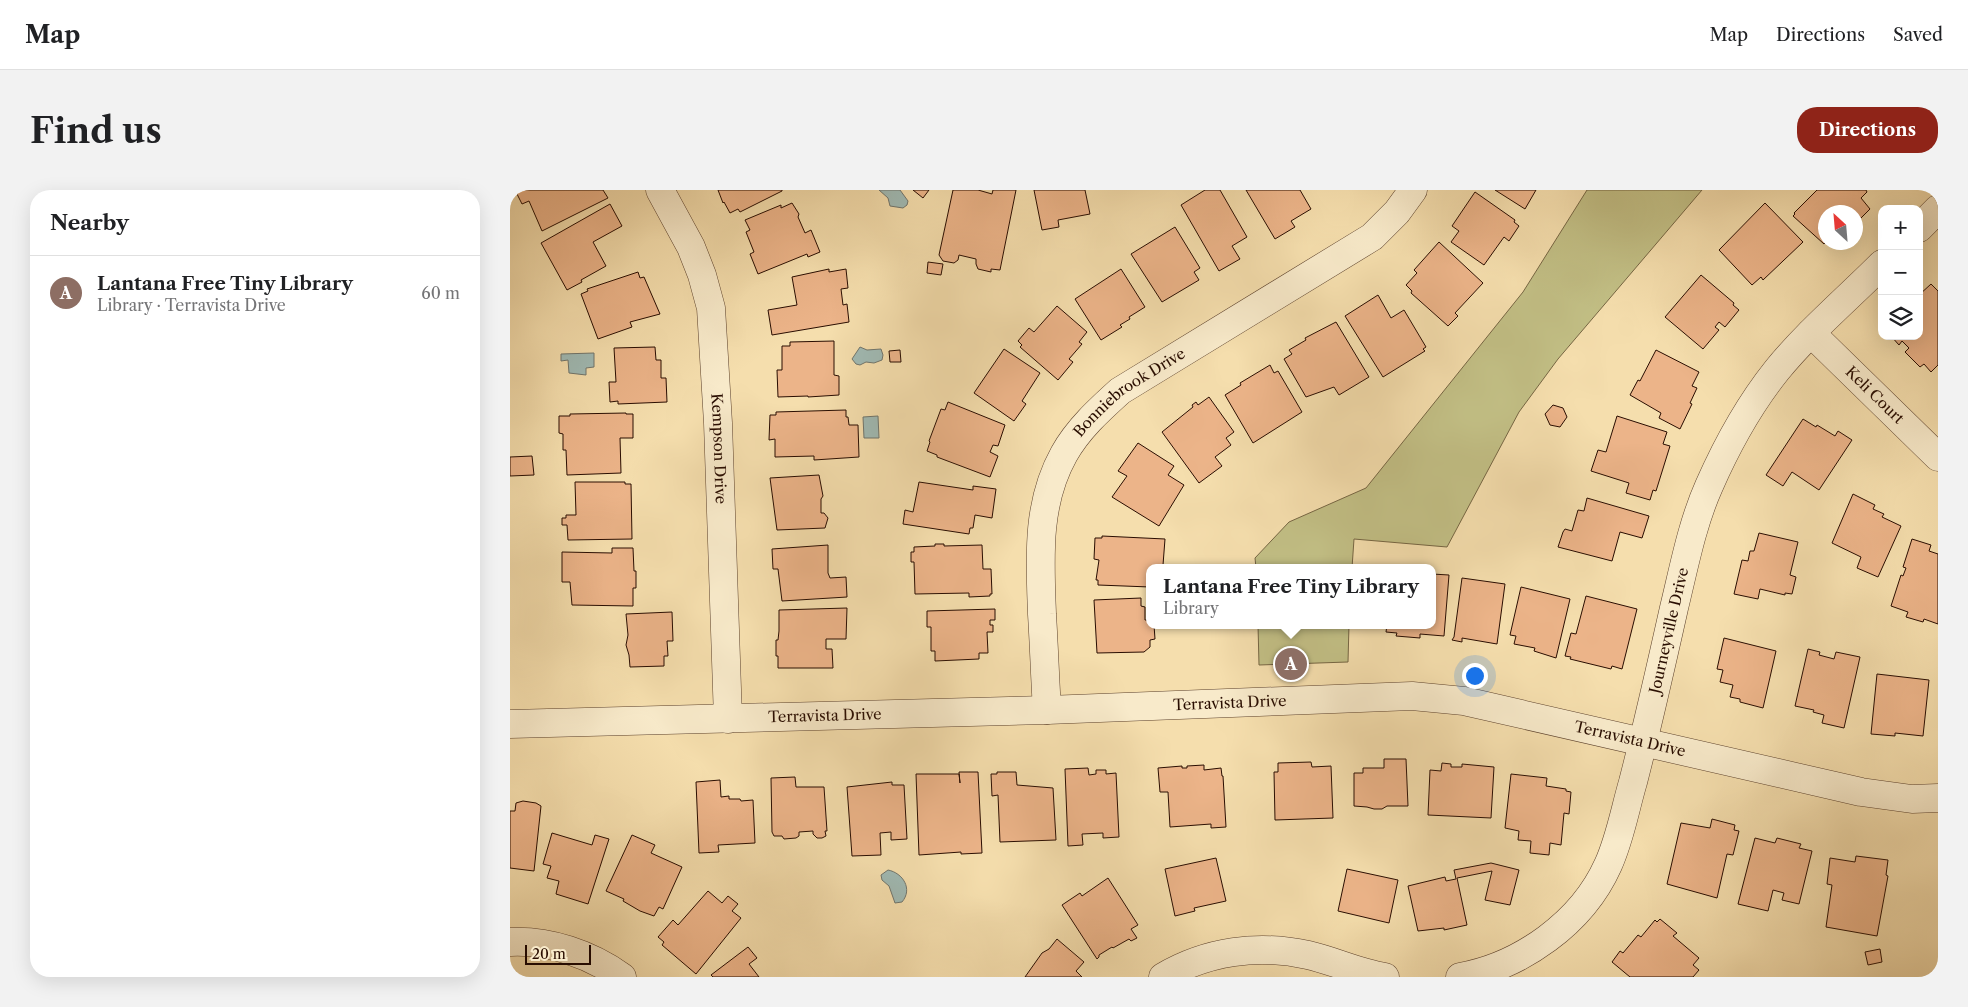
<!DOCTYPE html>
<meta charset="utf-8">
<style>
:root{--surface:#fff;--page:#f2f2f2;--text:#202124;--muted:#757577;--line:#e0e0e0;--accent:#8f2418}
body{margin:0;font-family:"Libre Caslon Text",serif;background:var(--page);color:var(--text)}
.controls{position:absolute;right:15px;top:15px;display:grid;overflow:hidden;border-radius:10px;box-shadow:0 5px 20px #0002}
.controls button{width:45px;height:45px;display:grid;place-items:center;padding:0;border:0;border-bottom:1px solid var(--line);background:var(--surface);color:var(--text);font:25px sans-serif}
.compass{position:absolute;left:1308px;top:15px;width:45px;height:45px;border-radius:50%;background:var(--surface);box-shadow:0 5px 20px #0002;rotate:334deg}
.scale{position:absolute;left:15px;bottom:12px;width:66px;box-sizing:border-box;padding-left:5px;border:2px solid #290d01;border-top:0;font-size:14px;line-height:18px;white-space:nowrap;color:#290d01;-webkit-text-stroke:4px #f8eaca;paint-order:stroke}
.you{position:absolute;left:964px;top:485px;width:18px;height:18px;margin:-12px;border:4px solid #fff;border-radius:50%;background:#1a73e8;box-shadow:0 0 0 8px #1a73e833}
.badge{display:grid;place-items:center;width:32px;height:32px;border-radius:50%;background:var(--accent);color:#fff;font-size:16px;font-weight:700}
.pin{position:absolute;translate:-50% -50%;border:2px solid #fff;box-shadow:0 1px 5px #0006}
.popup{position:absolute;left:636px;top:374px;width:290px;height:65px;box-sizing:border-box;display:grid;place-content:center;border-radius:10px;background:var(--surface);filter:drop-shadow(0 1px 4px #0005);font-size:16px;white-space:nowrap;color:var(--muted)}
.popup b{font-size:19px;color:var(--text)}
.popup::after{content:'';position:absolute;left:50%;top:100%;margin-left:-10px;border:10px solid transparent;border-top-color:var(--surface)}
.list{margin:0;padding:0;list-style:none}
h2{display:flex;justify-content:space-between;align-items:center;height:65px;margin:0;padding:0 20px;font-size:21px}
h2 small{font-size:16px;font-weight:400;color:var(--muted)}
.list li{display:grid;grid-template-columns:32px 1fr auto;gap:15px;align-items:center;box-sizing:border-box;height:75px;padding:0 20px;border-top:1px solid var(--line)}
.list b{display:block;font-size:19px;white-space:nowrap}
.list p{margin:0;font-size:16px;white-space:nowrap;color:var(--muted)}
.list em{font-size:16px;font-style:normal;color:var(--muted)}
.icon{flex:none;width:28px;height:28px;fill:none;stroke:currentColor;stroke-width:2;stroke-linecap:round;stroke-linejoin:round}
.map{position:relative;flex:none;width:1428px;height:787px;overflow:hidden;border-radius:20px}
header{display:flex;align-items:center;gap:30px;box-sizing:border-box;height:70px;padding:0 25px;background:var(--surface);border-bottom:1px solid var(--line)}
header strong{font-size:24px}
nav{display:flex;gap:28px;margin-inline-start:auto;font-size:18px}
.intro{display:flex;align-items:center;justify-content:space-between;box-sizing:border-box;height:120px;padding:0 30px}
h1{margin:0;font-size:35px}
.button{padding:12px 22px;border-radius:20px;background:var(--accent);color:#fff;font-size:18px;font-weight:700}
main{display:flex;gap:30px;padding:0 30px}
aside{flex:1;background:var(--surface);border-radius:20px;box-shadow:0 5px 20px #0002}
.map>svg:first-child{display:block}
</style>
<header>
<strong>Map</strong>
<nav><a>Map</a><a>Directions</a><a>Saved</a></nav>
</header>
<div class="intro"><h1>Find us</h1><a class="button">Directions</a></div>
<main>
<aside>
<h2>Nearby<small></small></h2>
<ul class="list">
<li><span class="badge" style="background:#8d6e63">A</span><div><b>Lantana Free Tiny Library</b><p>Library · Terravista Drive</p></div><em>60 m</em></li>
</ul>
</aside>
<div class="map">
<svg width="1428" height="787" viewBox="0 0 1428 787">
<rect width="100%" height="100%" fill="#f5dead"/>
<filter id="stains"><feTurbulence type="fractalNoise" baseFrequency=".004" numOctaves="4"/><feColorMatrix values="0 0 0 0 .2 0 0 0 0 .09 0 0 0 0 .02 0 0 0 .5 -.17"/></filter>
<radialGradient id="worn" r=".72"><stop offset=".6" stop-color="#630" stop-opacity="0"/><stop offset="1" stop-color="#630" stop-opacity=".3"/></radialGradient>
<!-- green -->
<path fill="#c2bf85" stroke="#766643" d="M1077,0H1192L1048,169L1009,222L937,357L844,349L842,378H746L745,368L779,332L856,298L1013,102Z
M748,435H839L838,472L749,475Z"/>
<!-- water -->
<path fill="#a0bab4" stroke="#70756c" d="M369,0H390L398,11L397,15L393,18L380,16L378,8Z
M350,157L357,160L371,159L373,165L372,170L364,173L356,172L350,175L346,174L342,169Z
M84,163V177L76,178V185L59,183L58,170L51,171V164Z
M368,226L369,248H354L353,227Z
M378,680C393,683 403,699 392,712L385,713L379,696L372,690L371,685Z"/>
<!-- building -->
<path fill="#ecb489" stroke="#290d01" d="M5,0H93L98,8L32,41L19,11L12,14Z
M208,0H272V1L230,22L228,19L220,23L214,12L213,13Z
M403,0H419L413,8Z
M443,0H468L482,4L483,0H506L490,80L481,79V82L468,79L466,74V69L449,65L448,70L444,73L433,71L429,65Z
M524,0H575L580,24L548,30L549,37L532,40Z
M695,0H710L737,47L722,56L730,69L709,81L671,15Z
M736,0H790L801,19L781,31L785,37L765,49Z
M985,0H1026L1015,19Z
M1307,0H1356L1357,2L1351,8L1360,19L1346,33V22H1316V52L1314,54L1283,26L1285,24L1284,23Z
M965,2L1005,30L1004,32L1009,36L999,51L994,47L974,75L941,52L949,41L942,36Z
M282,13L289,24L288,27L295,43L301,40L310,62L298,67L297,64L248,84L240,64L244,62L236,42L240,40L235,30L271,15V18Z
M1255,13L1293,52L1253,90L1251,87L1242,95L1209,60Z
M100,14L112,36L83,52L96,76L71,90L72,92L57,100L31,53Z
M665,37L690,78L684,82L689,90L652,112L621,64Z
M929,52L973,93L945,123L948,126L938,136L901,103L902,101L896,95L907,83L904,80Z
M418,72L433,74L431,85L417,83Z
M319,79V82L336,79L338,98L331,99L333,115L337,114L339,132L262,145L258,120L287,115L282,87Z
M611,79L635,117L619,127L620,129L610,135L612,137L591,150L565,109Z
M128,82L130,88L134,87L150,124L120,132L122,137L88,149L71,104L78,101L77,99Z
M1191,85L1224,113L1223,115L1229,120L1215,137L1209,132L1205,137L1209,140L1193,159L1155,127Z
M1421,94L1428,101V175L1421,182L1414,174L1410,177L1395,162L1399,158L1392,151L1389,155L1381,146H1409V105Z
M868,105L881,128L894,120L916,157L913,159L915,161L873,187L835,126Z
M547,116L577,142L569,152L572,154L559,169L563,172L548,190L510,157L512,155L508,151L519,138L524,142Z
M826,132L859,187L829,205L824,197L796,207L774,169L782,164L779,160L796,150L795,148Z
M324,151V185L329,186V205L298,207V206L268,207L267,180H272V156H280V152Z
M145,157L146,170H151V188H156L157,212L108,214V211L100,212L99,192H106L104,158Z
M494,159L530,183L512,211L516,214L504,231L464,203Z
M390,160L391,172H380L379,161Z
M1146,160L1189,182L1182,196L1187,198L1180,213L1182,214L1170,239L1149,228L1151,223L1120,205L1128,190L1130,191Z
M760,175L764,183L768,181L792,222L743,253L715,205L731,195L730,193Z
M699,207L724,242L716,248L721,255L705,267L712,276L689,293L652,242L683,217L682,215L686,212L688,215Z
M438,212L495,235L488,256L483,255L480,262L488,266L480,287L427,267V265L417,261L420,252L419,251L431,219L435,220Z
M1043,215L1053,218L1057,227L1050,237L1040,235L1035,224Z
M336,220V227H338L339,235H348L349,267L304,270V266L265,267V249L259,250L260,225H266V222Z
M116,223V224H123V248H110L111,283L57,285L56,260H53V244L49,243V226H60V224Z
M1107,226L1157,242L1153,254L1160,256L1146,301L1143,300L1140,310L1116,303L1119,293L1081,281L1088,260L1096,262Z
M1293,229L1306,237L1307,235L1325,246L1328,241L1342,250L1309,300L1282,282L1273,296L1256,285Z
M628,253L664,276L658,285L674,295L649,336L602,307L617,286L608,281Z
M22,266L24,285L0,286V267Z
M309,285L313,306L311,309V323H314L318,328L315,338L267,340L260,288Z
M65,292H115V294H121L122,349L58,350L57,335H52V328H56V325H66Z
M409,292L463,300V296L486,299L482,328L465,325L463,338H460L459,344L393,334L395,320L403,322Z
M1343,304L1365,315L1363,319L1374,324L1372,327L1391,336L1368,387L1347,378L1351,367L1322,353Z
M1077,308L1139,326L1132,348L1110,342L1102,371L1048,357L1053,342L1055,339L1062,341L1068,320L1074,321Z
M1249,343L1288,352L1280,385L1286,387L1282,404L1275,403V405L1250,399L1248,409L1224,404L1232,370L1238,371L1240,361H1244Z
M592,346L655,349L653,375H656V378H640V397L588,395V390H586L589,370L584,369L585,348H592Z
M1402,349L1421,355L1419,361L1428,364V434L1414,429L1413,432L1396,427L1398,422L1381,416L1391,385L1393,386L1396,378L1393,377Z
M425,354H434V356L472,355L473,379H481L482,404H480V406L459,407V403L405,404L404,372H401V362H404V357L425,356Z
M318,355V383L320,388L336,387L337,407L272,411L268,379H263L262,359Z
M102,358H123L124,381H126V398H123V416L62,415L60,392H52V362L102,363Z
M922,384L939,385L934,446L910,444V448L886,446L887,443L876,442L877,435H922Z
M952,388L995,394L987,454L952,448V452L942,450L944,447Z
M1011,397L1060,409L1046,468L1024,461L1025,458L1004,454L1006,446L1000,445Z
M1076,406L1127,419L1112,479L1102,476L1101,479L1097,478L1060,469L1061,467L1055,466L1061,443L1066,444Z
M631,408V416L635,417V430H640V435H644L645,449L640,450V457L634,462L587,463L584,410Z
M337,418L336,449H316V459H322L323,478H268V466H266V450H268L269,441V420Z
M485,419V430H480V435H483V442H477L478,463H469V469L425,471V461H421V437H417V421Z
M162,422L163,451H157L158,466H154V476L120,477L119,465L116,455L118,445L116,424Z
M1214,448L1266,461L1253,518L1230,512V509L1220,507L1223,495L1210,492L1213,480L1207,479Z
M1298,459L1310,462L1309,465L1324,469L1326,462L1350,467L1334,538L1312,533L1314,525L1303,522L1304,520L1285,516Z
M1367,484L1419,490L1413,546L1385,543V546L1361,544Z
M874,569H896L898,616H877L872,619H864L857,617L844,616V583H853V578H874Z
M801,572L802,577L821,576L823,628L765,630L764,582H768V573Z
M932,573L941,574V577H952V574L984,577L981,628L918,625L920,580L931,581Z
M694,575V580L711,578L712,586H713L716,637L701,638V634L660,637L658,602H650L648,578L672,576V578H677V576Z
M578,578L579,585L586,584V580H596V584L606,583L609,647L593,648V643L572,644L573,655L558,656L555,579Z
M449,582H468L472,663L451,664V662L409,665L406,584H449L450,593Z
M487,582H506L507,595L543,598L546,650L490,652L488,605L482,606L481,584H487Z
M1001,584L1037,588L1036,596L1056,599V601L1061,602L1059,624L1054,623L1051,655L1040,653L1039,665L1020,663L1021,651L1008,650L1009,641L995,638Z
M285,587L286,597H314L317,641H315L316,646L312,648H307L303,644V641L289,642V646L286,648L274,649L272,646H264L262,642L261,588Z
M210,590L211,607L219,606V609H230L231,611L243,610L245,653L208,655L209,662L189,663L186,592Z
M382,592V595H394L397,649L381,650V642L370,643L371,665L342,666L337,597Z
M13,611L26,613L31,616L24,681L0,678V621H5L6,613Z
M1202,629L1225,635L1224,640L1229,641L1223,665L1217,664L1207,708L1157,694L1171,633L1200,638Z
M42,643L82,655L85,645L99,649L78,714L46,704L49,691L37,688L41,676L33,674Z
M122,645L145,655L141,663L172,677L153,719L149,717L144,726L130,721L113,711L114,709L96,701Z
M1245,648L1265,653L1267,648L1291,654L1289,658L1302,661L1289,714L1272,710L1274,703L1263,700L1258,721L1228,714Z
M1346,666L1378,670L1376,685L1378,686L1367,746L1316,737L1322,695L1317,694L1320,668L1345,672Z
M706,668L716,711L684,718L685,721L665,726L655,679Z
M981,673L1009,680L1000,715L975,710L982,681L947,688L957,735L934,740V738L908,741L898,696L935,687L936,691L946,689L944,680Z
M837,679L888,690L879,733L828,721Z
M598,688L628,735L621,739L627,748L621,751L619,749L603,758L602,757L589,765V767L587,769L552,715L570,703L572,706Z
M198,701L212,713L218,706L228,714L222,721L231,728L186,784L152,755L154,752L148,747L163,730L168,735Z
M1150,729L1167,743L1163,746L1189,768L1183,775L1189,780L1183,787H1120L1102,772L1110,761L1113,763L1128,745L1131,747L1145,730L1147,732Z
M547,749L574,772L566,781L572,787H515L532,763L539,759Z
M238,757L247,768L239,774L249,787H203L201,785Z
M1370,759L1372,772L1358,775L1355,762Z"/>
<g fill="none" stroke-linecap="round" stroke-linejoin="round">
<defs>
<g id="minor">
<path id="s1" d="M150,0L181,57L192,85L201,118L208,233L218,529"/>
<path d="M1409,38L1428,19"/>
<path id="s2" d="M1301,143L1428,267"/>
<path id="s3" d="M537,520C535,488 534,456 532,424C530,369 526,314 554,264C568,239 589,220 610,201L862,47L887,22L903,0"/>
<path id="s4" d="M0,534L537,520L902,506L954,511L1351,602L1402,609L1428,608"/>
<path d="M0,752C39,750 80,764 112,787"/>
<path d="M653,787C697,761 748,754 798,765C824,771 849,783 875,787"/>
<path id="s5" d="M950,787C1011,776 1072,733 1098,675C1110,649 1115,619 1123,592C1138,534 1151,476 1164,418C1174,377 1182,334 1199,296C1217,255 1239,215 1267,180C1298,142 1337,109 1372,74"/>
</g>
</defs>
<!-- minor casing -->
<use href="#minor" stroke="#5c412c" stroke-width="29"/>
<!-- minor -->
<use href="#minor" stroke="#f8eaca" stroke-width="28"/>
</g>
<g text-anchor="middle" stroke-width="4.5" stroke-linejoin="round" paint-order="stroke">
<!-- street labels -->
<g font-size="15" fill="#290d01" stroke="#f8eaca">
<text dy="5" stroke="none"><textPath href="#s3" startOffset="351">Bonniebrook Drive</textPath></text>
<text dy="5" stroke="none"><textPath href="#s2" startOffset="89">Keli Court</textPath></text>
<text dy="5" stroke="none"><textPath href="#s1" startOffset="270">Kempson Drive</textPath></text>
<text dy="5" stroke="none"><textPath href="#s5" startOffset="435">Journeyville Drive</textPath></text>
<text dy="5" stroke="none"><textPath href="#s4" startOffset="720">Terravista Drive</textPath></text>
<text dy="5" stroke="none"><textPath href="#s4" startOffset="315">Terravista Drive</textPath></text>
<text dy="5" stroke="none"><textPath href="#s4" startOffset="1125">Terravista Drive</textPath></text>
</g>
</g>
<rect width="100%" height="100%" filter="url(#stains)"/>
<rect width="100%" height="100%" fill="url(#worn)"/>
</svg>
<div class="controls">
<button>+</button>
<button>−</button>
<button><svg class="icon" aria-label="layers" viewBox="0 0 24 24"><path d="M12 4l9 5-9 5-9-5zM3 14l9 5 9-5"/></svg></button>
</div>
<svg class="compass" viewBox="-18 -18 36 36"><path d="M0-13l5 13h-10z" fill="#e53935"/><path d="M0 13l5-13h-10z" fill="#757577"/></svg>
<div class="scale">20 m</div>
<div class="you"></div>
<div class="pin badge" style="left:781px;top:474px;background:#8d6e63">A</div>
<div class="popup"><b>Lantana Free Tiny Library</b>Library</div>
</div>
</main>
